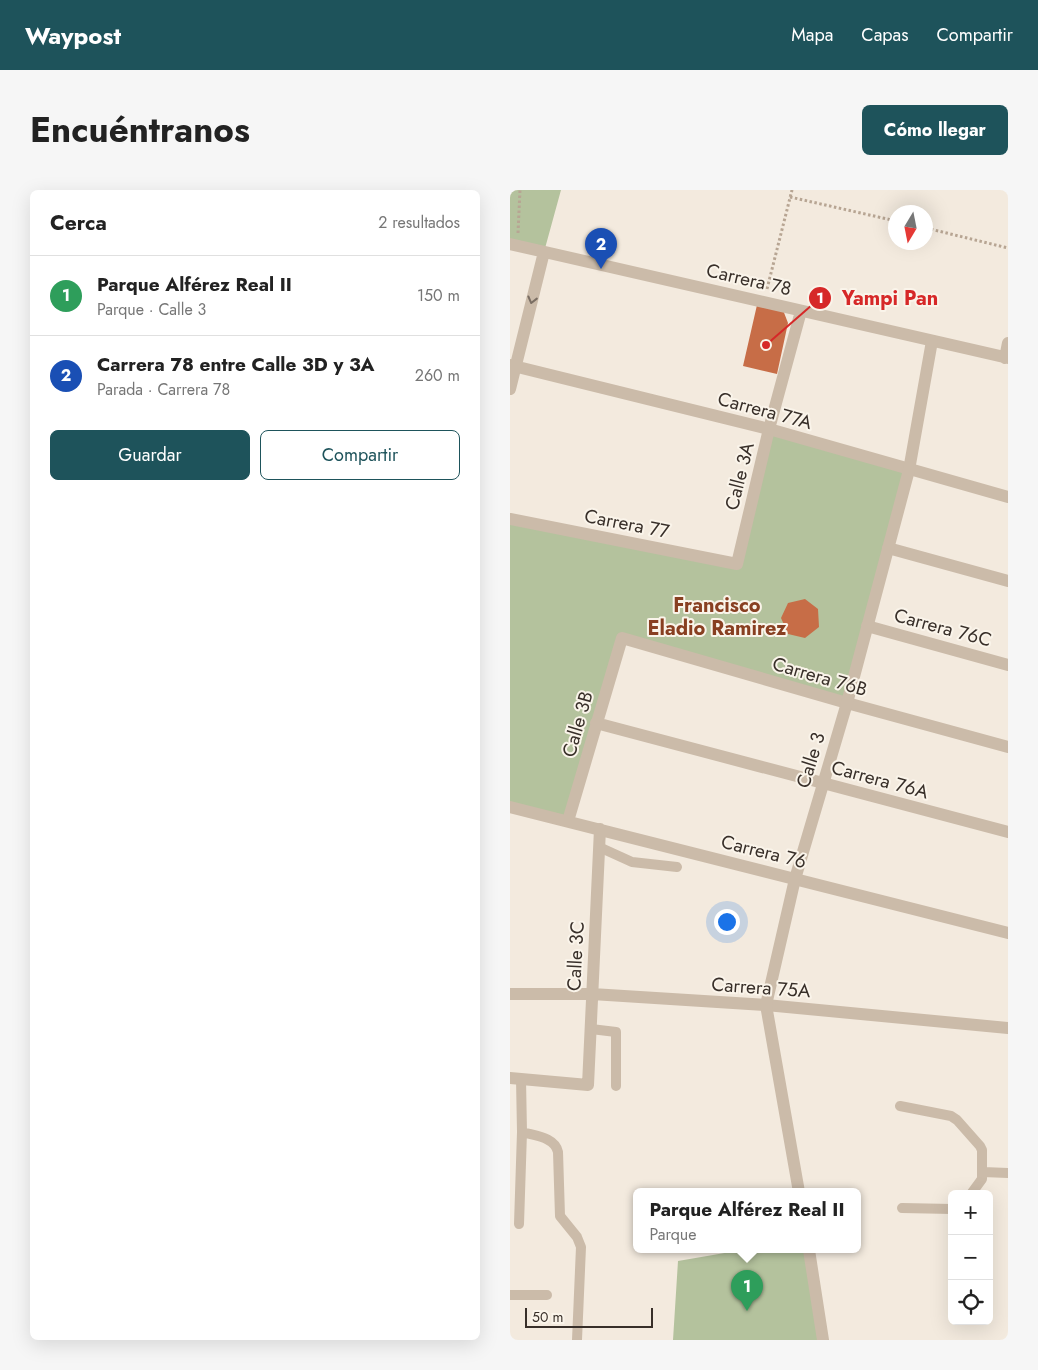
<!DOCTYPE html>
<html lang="es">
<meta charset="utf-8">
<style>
:root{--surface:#fff;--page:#f6f6f6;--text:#222;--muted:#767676;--line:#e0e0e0;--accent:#1e535b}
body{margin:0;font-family:Jost,sans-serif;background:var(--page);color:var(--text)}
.controls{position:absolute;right:15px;bottom:15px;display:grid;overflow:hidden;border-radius:8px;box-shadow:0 5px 20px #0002}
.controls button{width:45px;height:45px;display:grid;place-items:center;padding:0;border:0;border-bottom:1px solid var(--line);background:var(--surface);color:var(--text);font:25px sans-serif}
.compass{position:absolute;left:378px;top:15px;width:45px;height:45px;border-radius:50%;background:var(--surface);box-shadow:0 5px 20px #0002;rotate:190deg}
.scale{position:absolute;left:15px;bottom:12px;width:128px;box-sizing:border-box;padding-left:5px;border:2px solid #382f29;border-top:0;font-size:14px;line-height:18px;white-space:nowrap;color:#382f29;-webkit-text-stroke:4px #faf4ea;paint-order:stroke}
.you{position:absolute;left:216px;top:731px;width:18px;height:18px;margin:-12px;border:4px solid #fff;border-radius:50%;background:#1a73e8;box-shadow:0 0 0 8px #1a73e833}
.badge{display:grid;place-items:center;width:32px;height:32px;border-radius:50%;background:var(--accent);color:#fff;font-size:16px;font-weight:700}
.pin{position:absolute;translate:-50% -41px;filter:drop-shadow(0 1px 2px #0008)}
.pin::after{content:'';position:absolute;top:26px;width:18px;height:15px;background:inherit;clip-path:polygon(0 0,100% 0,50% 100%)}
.popup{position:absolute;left:123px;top:998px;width:228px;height:65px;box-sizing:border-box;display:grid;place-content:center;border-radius:8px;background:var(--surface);filter:drop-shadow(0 1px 4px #0005);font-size:16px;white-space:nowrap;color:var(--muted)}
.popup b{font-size:19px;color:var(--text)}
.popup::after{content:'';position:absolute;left:50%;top:100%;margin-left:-10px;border:10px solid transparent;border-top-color:var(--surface)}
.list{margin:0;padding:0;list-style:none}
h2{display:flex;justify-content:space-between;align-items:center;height:65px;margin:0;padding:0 20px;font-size:21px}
h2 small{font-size:16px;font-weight:400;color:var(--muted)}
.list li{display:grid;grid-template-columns:32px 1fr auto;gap:15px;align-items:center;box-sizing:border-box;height:80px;padding:0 20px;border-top:1px solid var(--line)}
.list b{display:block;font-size:19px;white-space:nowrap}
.list p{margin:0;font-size:16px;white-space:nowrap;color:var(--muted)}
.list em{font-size:16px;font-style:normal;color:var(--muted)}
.actions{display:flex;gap:10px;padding:15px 20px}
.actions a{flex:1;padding:11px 0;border:1px solid var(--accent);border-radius:8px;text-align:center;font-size:18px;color:var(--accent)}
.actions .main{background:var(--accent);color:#fff}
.icon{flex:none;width:28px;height:28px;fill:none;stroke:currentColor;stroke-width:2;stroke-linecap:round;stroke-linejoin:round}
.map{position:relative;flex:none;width:498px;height:1150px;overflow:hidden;border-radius:8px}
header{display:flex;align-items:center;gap:30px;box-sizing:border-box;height:70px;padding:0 25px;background:var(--accent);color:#fff}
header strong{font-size:24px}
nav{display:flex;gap:28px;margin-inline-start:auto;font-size:18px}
.intro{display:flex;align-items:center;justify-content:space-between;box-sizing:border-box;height:120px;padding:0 30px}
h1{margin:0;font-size:35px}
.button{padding:12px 22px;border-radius:8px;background:var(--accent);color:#fff;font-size:18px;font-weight:700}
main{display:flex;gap:30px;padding:0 30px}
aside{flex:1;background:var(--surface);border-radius:8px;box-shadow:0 5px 20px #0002}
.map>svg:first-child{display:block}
</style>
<header>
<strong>Waypost</strong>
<nav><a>Mapa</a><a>Capas</a><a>Compartir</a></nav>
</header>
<div class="intro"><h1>Encuéntranos</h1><a class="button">Cómo llegar</a></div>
<main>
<aside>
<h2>Cerca<small>2 resultados</small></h2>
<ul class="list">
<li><span class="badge" style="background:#2e9e5b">1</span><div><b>Parque Alférez Real II</b><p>Parque · Calle 3</p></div><em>150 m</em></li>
<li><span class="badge" style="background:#1a4fb4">2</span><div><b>Carrera 78 entre Calle 3D y 3A</b><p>Parada · Carrera 78</p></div><em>260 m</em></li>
</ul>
<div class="actions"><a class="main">Guardar</a><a>Compartir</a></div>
</aside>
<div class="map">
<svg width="498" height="1150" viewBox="0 0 498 1150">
<rect width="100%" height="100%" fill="#f3eade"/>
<!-- green -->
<path fill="#b4c29d" d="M0,0H51L34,62L0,54Z
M259,239L399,280L337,513L112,448L58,631L0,617V329L226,374Z
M232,1060H299L313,1150H163L168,1071Z"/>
<!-- building -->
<path fill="#c76d47" d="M247,115L273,120L278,133L267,184L233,176Z
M295,409L308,419L309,437L295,448L278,444L271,428L278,413Z"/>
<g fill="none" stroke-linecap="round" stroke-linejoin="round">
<!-- path -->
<path stroke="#b7a593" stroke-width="3" stroke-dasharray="2.5 2.5" stroke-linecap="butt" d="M280,7L386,31
M416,38L498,58
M8,43L10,0
M257,99L282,0"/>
<!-- service -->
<path stroke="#cbbba9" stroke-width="10" d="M89,657L122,672L167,677
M81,839L106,842V896
M390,916L441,926L447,930L470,956L472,960V989L461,1004
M12,942C25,946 45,947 48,962L50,1026L67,1047L71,1057L67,1150
M473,982L498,983
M392,1018L442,1019
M9,1034L12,942L11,889
M0,1105H37"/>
<!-- minor -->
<path stroke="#cbbba9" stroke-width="12" d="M0,54L498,168
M495,168L498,153
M0,175L259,239L498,307
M0,199L34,62
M0,329L227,374L259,239L291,121
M378,358L498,391
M357,436L498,475
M86,533L498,642
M0,617L498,743
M58,631L112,448L337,513L498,557
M0,804H82L256,815L498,838
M0,888L78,895L90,639"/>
<!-- tertiary -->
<path stroke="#cbbba9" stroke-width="12" d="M289,1002L256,815L285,689L337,513L399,280L422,151
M299,1060L313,1150"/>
</g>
<!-- one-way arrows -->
<defs><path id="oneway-chevron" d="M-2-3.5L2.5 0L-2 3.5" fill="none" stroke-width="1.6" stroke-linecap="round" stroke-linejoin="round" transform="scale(1.25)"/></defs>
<use stroke="#7a6e63" href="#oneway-chevron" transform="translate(22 110) rotate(104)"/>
<g text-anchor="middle" stroke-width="4" stroke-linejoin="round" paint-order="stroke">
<!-- street labels -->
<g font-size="19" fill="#382f29" stroke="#faf4ea">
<text transform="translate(239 89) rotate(13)" y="7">Carrera 78</text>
<text transform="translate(255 220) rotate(15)" y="7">Carrera 77A</text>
<text transform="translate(229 286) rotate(-76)" y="7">Calle 3A</text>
<text transform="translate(117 333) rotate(11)" y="7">Carrera 77</text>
<text transform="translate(433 437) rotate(15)" y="7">Carrera 76C</text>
<text transform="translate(310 486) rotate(16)" y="7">Carrera 76B</text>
<text transform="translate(67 534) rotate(-74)" y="7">Calle 3B</text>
<text transform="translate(300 570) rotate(-73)" y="7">Calle 3</text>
<text transform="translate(370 589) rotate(15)" y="7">Carrera 76A</text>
<text transform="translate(254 661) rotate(14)" y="7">Carrera 76</text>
<text transform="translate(65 766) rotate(-87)" y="7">Calle 3C</text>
<text transform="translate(251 797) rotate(4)" y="7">Carrera 75A</text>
</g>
<!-- neighbourhood labels -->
<g font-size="20" font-weight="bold" fill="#883f21" stroke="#faf4ea">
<text x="207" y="422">Francisco<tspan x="207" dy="23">Eladio Ramirez</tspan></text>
</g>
</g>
<!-- callouts -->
<path fill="none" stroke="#d62828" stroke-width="2" d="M256 155L310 108"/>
<g fill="#d62828" stroke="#faf4ea" stroke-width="2">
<circle cx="256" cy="155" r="5"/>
<circle cx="310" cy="108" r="12"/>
</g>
<g font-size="15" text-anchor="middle" font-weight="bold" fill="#fff">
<text x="310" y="113">1</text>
</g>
<g font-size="20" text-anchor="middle" font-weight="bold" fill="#d62828" stroke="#faf4ea" stroke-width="4" stroke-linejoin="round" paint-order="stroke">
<text x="380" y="115">Yampi Pan</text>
</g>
</svg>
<div class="controls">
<button>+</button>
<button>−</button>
<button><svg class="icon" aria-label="locate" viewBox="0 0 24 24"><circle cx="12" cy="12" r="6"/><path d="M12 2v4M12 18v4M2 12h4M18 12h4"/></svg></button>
</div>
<svg class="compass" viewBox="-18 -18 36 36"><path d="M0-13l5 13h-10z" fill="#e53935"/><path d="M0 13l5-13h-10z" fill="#767676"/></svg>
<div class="scale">50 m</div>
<div class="you"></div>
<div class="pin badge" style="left:237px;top:1121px;background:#2e9e5b">1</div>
<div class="popup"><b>Parque Alférez Real II</b>Parque</div>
<div class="pin badge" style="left:91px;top:79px;background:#1a4fb4">2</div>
</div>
</main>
